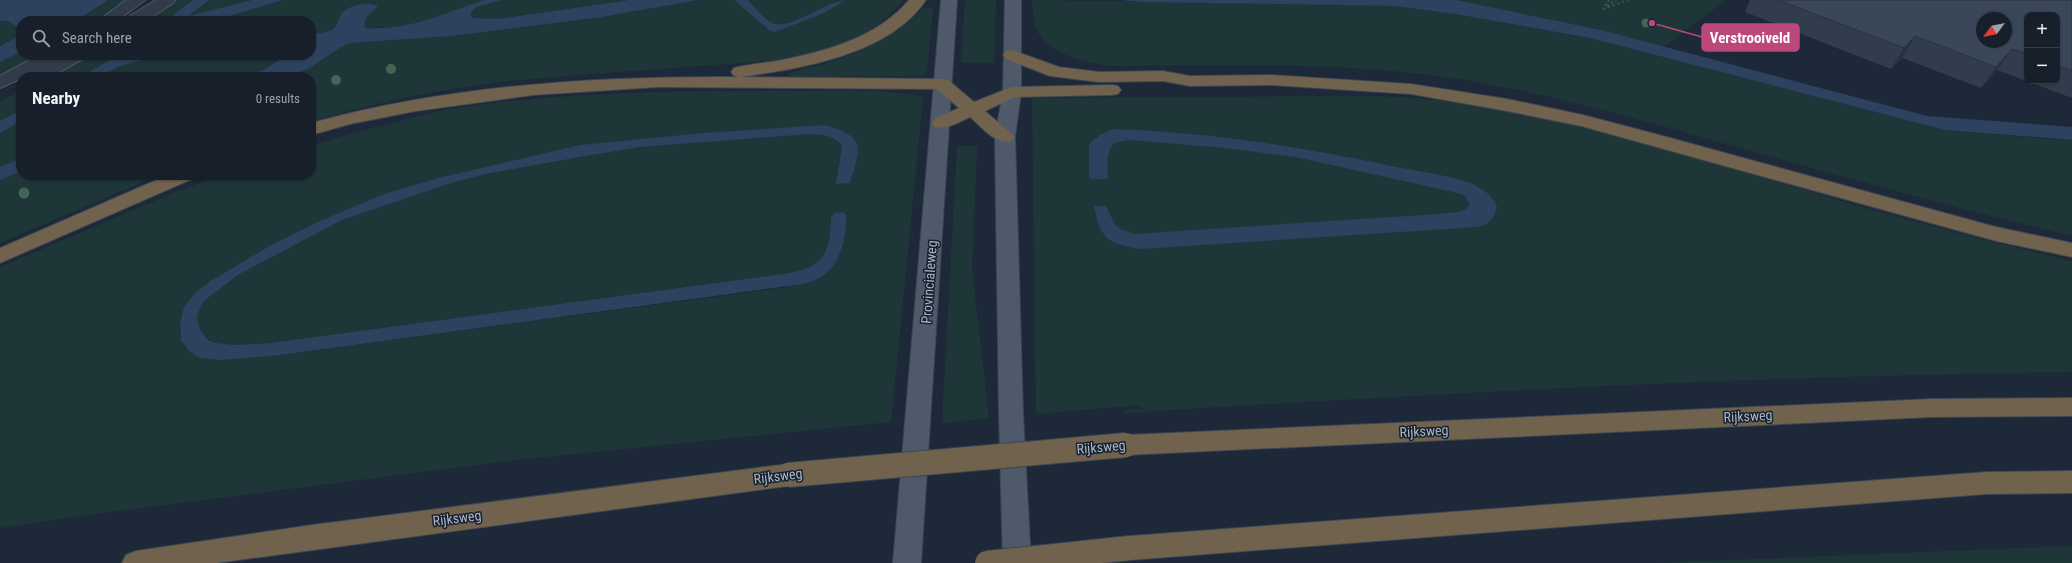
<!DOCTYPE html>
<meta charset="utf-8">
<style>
:root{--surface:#161f2a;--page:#1f2732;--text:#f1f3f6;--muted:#9ea2a8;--line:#353d47}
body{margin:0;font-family:"Roboto Condensed",sans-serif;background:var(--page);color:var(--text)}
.controls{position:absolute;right:12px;top:12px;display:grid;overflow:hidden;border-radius:8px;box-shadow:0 1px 3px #0004}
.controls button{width:36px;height:36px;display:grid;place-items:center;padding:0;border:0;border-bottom:1px solid var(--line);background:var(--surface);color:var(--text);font:20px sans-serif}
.compass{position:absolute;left:1976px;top:12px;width:36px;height:36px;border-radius:50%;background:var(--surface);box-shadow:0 1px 3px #0004;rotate:238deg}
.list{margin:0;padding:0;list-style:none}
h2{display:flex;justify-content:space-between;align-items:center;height:52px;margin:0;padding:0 16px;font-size:17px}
h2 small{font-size:13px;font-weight:400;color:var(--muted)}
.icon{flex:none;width:22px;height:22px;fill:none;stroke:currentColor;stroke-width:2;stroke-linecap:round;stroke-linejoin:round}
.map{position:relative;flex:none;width:2072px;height:563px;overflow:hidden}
.search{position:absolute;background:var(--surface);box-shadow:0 1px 3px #0004;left:16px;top:16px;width:300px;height:44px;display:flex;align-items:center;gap:10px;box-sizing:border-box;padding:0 14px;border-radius:16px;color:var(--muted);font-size:15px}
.panel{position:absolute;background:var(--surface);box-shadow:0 1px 3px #0004;left:16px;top:72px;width:300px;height:108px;border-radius:16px}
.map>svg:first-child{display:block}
</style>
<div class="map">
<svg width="2072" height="563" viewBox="0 0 2072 563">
<rect width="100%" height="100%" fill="#1d2938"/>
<!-- green -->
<path fill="#1f3639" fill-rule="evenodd" d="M108,0H129L97,21H76Z
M175,0H193L165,21H141Z
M209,0H252L186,17Z
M283,0H484L421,23L405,27L366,28L364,26L366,18L375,8L374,5C361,3 348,8 340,18C338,20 337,24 335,26C329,33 319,33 311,34V21H213Z
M502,0H629L497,19L473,18L470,13L477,7Z
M698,0H734L770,31L824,13L846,0H903C854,64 755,61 683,67C625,72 568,75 510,81C442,88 377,103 311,121V77H279L315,65L338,47L350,43L452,36L602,17Z
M748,0H839C829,8 781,30 770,22C762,17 755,7 748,0Z
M965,0H996L994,63H961Z
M1032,0L1395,6L1455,14L1590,38L1945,130L2072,141V236C1958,209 1846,177 1733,146C1645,121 1556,95 1465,80C1348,61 1228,65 1110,66C1085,62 1043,54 1035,25C1033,17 1033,8 1032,0Z
M1456,0H1726L1664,47Z
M925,7L933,8L927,71L923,76L794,77L786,75C797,69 812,68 824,64C865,51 894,37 925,7Z
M0,21H8L21,30V35L0,46Z
M21,52V55H41L0,77V62Z
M86,55H119L80,77H48Z
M124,55H280L277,67L240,77H89Z
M21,91V110L0,121V101Z
M874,91L911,94L923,98L891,422L516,460L94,514L0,528V267L178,191L223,175H311V146C342,136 373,128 404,120C419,116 434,112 448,109C589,88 732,91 874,91ZM825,125L858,157L836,184L842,146C834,135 823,135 811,134L641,147L586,156L486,174L450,183L342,220L238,275L204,301L200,309L197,317L200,329L208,339L216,343L234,345L270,343L783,274C821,268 830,258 831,218L846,222L840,254L832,267L789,287L272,356C251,357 188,366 181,339C179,334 180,328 180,324L212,280L273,244L320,221L384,194L438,178L580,145L702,133Z
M1375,96C1414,98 1455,100 1493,108C1615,131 1733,169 1852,204C1925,225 1998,244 2072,261V372C1754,376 1440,393 1123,413V411L1142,409L1140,405L1036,414L1032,98Z
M21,114V158L0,167V126Z
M957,146H977L972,269L989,418L942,423Z
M21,171V175H159L0,243V180Z
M2072,546V563H1659Z"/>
<!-- water -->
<path fill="#2d425f" d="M0,0H108L76,21H21V30L8,21H0Z
M193,0H209L188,16L252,0H283L213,21H165Z
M484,0H502L477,7L470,13L473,18L497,19L629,0H698L602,17L452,36L350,43C337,48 328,56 316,64C294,79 266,77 240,77L266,69L279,60L280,55H311V34C319,33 329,33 335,27C338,23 339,17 342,13C351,4 367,2 378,6L366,18L364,26L366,28C414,30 440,14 484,0Z
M734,0H748C755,7 762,17 770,22C787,33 828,0 846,0L824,13L775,32L770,31Z
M1120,0H1456L1605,31L1927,116L2072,127V140L1945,130L1590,38L1455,14L1395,6L1139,2Z
M21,35V52L0,62V46Z
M119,55H207L145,59L120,66L100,77H80Z
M21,110V121L0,133V121Z
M825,125C866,137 861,146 850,183L836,184L842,146C834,135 823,135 811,134L641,147L586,156L486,174L451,183L342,220L238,275L204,301L200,309L197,317L200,329L208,340L216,343L234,345L270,343L783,274C821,268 830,258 831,218L834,213L843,212L846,215C847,236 841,265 821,277C816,280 809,282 803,284L272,356L221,360L200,358L189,351L181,340L180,324L184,307L195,293L212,280L273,244L320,221L384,194L438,178L580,145L702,133Z
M1113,129C1205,132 1297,146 1387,165C1414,171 1445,174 1470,183C1482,188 1493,195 1497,207C1493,220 1490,224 1477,227L1141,249C1108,244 1100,239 1094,206H1106L1115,225L1123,230L1134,234L1439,214C1449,212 1464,214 1470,205L1465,196L1458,193L1296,157L1225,148L1129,140L1114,143C1106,152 1107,167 1108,179H1093L1089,177V144L1100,135Z
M21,158V171L0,180V167Z"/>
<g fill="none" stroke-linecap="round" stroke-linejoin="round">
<defs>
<path id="minor" d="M126,0H145L117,21H98Z
M156,0H175L173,3L146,21H126L128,17Z
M39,55H61L59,58L64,55H86L83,59L50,77H32L31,75L33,73L0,88V76Z"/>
<path id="major" d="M941,0H957L921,563H893Z
M1005,0H1021V92L1015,137L1023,414L1031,563H1003L999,414L995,137L1003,92Z"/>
<path id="highway" d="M909,0H926C889,55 802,68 741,77L942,79L948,80L974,102L1012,87L1112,85L1118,86L1121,90L1118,94L1112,95L1015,97L985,111L1015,137L1012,141C995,145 982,127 970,117C959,122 947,130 934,127L932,123L934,119L959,108L937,89L658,87L533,95L416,111L350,124L311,135V123C450,85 596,76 739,77L734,76L731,72L734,68C749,64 766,63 782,60C827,51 878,37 909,0Z
M1012,50L1059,67L1099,72L1163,71L1190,76L1271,75L1411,84L1507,99L1583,115L1663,136L1996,227L2072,243V257L1996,241L1581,126L1507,111L1411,94L1271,85L1190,86L1163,81L1099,82L1050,76L1006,59L1003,55L1006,51Z
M168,175H195L192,179L0,263V248Z
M2072,398V416L1932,417L1126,455L1117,452L1113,445L1117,438L1126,435L1932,399Z
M788,464L797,468L801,475L797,482L788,486L216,563H122L126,555L136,551L312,525Z
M2072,471V493L1987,494L1130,560L1120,556L1116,548L1120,540L1130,536L1987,472Z"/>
</defs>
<!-- minor casing -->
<use href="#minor" stroke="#4f5867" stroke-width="2"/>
<!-- major casing -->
<use href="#major" stroke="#3b4452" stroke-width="2"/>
<!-- highway casing -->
<use href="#highway" stroke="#3c4553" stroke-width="2"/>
<!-- path -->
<path stroke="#3a5254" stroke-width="2" stroke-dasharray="2.5 2.5" stroke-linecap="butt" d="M1605,6L1609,0
M1607,6L1616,0
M1603,9L1628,0"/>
<!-- minor -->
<use href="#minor" fill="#313b49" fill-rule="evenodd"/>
<!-- major -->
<use href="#major" fill="#4e5a69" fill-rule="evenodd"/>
<!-- highway -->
<use href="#highway" fill="#70624d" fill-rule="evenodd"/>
<defs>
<path id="highway-bridge" d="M788,475L1126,445
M987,563L1130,548"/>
</defs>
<!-- highway-bridge casing -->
<use href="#highway-bridge" stroke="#3c4553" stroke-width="26" stroke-linecap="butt"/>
<!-- highway-bridge -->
<use href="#highway-bridge" stroke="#70624d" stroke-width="24"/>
</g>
<!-- trees -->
<g fill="#426655">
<circle cx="1646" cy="23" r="4.5"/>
<circle cx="391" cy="69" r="5"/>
<circle cx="336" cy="80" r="5"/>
<circle cx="24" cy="193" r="5.5"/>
</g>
<!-- wall -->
<path fill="#313d4d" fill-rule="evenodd" d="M1750,0H2072V98L1997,70L1981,88L1902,58L1891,69L1745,12ZM2027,15H2057V81H2027Z"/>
<!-- shaded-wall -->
<path fill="#28323e" d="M1915,36L1902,58L1891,69L1904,48Z
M2012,49L1997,70L1981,88L1996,67Z"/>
<!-- building -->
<path fill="#394759" stroke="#28323e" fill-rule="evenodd" d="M1778,0H2072V71L2057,65V15H2027V54L2012,49L1996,67L1915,36L1904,48ZM1982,18H2006V42H1982Z"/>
<g text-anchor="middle" stroke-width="3" stroke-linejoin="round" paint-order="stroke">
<!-- street labels -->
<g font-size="14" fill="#abb5c6" stroke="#17202d">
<text transform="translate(929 282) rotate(-86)" y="5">Provincialeweg</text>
<text transform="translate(1748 416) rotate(-3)" y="5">Rijksweg</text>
<text transform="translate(1424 431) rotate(-3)" y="5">Rijksweg</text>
<text transform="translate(1101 447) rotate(-5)" y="5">Rijksweg</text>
<text transform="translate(778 476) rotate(-7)" y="5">Rijksweg</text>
<text transform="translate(457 518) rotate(-7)" y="5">Rijksweg</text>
</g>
</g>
<!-- callouts -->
<path fill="none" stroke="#bb477b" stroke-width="1.5" d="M1652 23L1702 37"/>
<circle fill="#bb477b" stroke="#17202d" stroke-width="1.5" cx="1652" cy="23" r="4"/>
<rect fill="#bb477b" stroke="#bb477b" stroke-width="1.5" x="1702" y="24" width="97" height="27" rx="4"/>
<g font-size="15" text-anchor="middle" font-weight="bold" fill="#fff">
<text x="1750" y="43">Verstrooiveld</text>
</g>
</svg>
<div class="controls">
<button>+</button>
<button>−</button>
</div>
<svg class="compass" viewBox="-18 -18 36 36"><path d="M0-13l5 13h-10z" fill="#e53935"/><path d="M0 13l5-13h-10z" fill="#9ea2a8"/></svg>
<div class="search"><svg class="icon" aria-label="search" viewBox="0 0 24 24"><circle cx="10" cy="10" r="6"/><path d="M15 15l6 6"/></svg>Search here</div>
<section class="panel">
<h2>Nearby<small>0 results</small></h2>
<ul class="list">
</ul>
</section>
</div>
